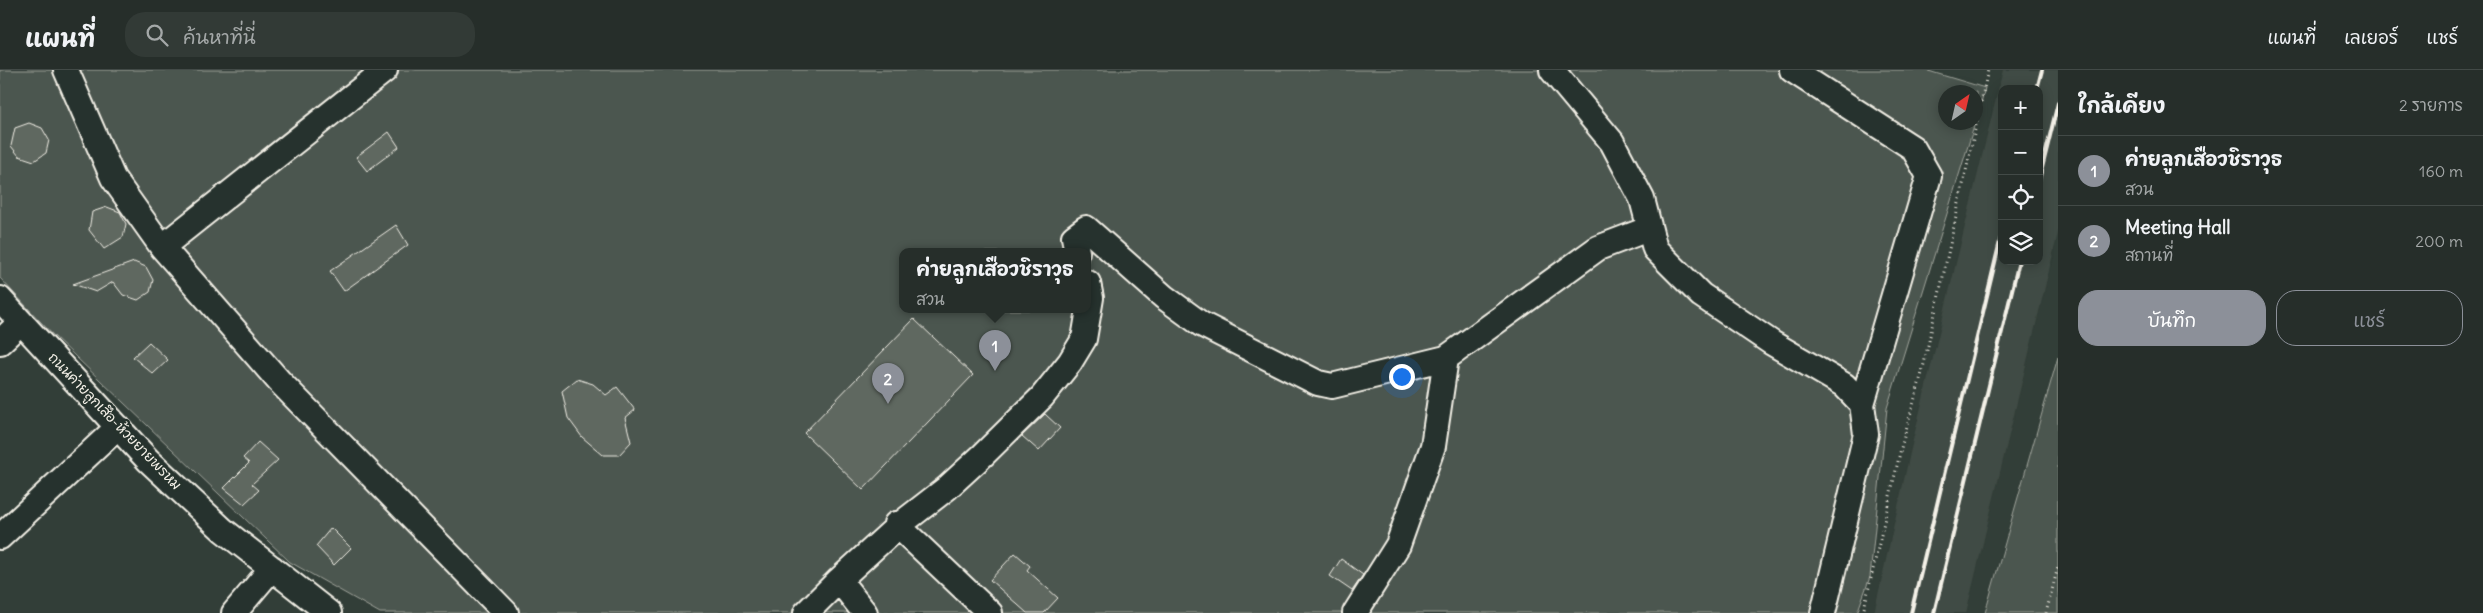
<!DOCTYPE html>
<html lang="th">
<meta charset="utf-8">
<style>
:root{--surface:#262e2a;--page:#323a36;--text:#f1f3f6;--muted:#a4a8a8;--line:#424a47;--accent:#8c9099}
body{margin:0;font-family:Delius,"Playpen Sans Thai",sans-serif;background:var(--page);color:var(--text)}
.controls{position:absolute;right:15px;top:15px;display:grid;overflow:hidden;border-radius:10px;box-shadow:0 2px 12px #0003}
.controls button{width:45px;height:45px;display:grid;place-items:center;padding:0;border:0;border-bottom:1px solid var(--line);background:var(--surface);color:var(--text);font:25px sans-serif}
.compass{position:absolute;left:1938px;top:15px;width:45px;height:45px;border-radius:50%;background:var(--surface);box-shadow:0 2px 12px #0003;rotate:34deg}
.you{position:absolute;left:1401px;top:306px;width:18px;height:18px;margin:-12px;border:4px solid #fff;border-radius:50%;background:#1a73e8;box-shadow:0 0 0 8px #1a73e833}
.badge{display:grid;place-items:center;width:32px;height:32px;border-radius:50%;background:var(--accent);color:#fff;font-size:16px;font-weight:700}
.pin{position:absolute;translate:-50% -41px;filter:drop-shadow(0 1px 2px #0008)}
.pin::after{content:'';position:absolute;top:26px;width:18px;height:15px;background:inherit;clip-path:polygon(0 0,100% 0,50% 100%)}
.popup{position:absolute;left:899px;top:178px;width:192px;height:65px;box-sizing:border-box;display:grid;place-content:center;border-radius:10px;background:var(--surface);filter:drop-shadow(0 1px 4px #0005);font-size:16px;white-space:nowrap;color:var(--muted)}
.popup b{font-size:19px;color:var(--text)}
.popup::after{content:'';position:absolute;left:50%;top:100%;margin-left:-10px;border:10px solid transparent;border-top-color:var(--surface)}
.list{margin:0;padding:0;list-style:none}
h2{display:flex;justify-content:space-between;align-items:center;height:65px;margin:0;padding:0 20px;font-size:21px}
h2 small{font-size:16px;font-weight:400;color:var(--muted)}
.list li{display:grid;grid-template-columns:32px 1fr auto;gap:15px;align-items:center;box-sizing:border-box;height:70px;padding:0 20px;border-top:1px solid var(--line)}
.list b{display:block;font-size:19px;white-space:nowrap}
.list p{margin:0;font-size:16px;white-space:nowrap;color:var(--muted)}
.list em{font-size:16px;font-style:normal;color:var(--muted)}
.actions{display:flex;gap:10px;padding:15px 20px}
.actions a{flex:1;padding:11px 0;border:1px solid var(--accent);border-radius:20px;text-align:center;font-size:18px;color:var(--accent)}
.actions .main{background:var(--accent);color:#fff}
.icon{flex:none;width:28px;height:28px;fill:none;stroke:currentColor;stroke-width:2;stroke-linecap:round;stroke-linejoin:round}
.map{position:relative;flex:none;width:2058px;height:543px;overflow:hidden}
header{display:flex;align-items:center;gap:30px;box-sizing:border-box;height:70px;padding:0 25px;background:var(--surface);border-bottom:1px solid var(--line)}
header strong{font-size:24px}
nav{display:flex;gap:28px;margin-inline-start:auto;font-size:18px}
.search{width:350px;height:45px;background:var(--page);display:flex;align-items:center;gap:12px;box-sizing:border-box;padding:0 18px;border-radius:20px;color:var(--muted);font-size:19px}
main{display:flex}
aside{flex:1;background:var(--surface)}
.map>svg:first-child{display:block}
</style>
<header>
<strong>แผนที่</strong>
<div class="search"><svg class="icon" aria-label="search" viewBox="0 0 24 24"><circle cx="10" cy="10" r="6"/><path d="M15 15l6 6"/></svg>ค้นหาที่นี่</div>
<nav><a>แผนที่</a><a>เลเยอร์</a><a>แชร์</a></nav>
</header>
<main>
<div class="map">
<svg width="2058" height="543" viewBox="0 0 2058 543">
<rect width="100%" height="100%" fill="#323e38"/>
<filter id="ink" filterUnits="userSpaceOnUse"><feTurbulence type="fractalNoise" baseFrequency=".02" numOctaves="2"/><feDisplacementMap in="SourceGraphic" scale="10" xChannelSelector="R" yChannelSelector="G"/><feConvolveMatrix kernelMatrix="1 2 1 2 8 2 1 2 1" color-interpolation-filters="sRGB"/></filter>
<g filter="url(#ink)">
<!-- built -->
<path fill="#404b44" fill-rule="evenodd" d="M2003,0H2058V163L1966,543H1874L1913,370ZM2002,19H2039V191H2002Z"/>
<!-- green -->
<path fill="#4c564f" stroke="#a0a49c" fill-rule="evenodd" d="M0,0H1925L1985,18L1976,51V22H1946V52L1975,53L1887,338L1870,507L1857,543H380L290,492L53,265L0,208ZM902,182H1088V240H902Z
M2058,287V543H1985Z"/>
<!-- building -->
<path fill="#5f6861" stroke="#f4f1e8" d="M29,53L42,58L49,70L46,83L34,91L19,86L11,76L15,58Z
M389,62L399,77L367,101L356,87Z
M107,137L120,142L126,154L123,167L104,179L89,160L92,142Z
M396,155L408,175L344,221L330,201Z
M134,192L146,197L153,210L150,222L138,230L123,225L113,212L96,222L73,214Z
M914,249L973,305L863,420L804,363Z
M149,272L168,290L153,304L133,287Z
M577,309L593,314L606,325L617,317L635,340L625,348L631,372L619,385H603L582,367L568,348L562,321Z
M1045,344L1060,358L1039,381L1022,366Z
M258,372L278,390L252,414L259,420L244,434L224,418L249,393L243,388Z
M331,458L351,478L334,495L316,476Z
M1015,483L1030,496L1027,500L1058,528L1044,543H1027L990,510Z
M1341,489L1363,505L1352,521L1330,506Z"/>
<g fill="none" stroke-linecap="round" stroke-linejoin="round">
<defs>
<path id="minor" d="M66,0L113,108L162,177L279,311L506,543
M1552,0L1612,72L1642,129L1655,179L1701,225L1772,273L1844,315L1862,334L1866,364L1823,543
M1792,0L1913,78L1929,106L1862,334
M162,177L385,0
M1077,182L1074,167L1086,158L1164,227L1201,254L1318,313L1332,316L1446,288
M0,229L148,390L223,460L329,543
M0,272L21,252
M896,454L990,543
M0,467L118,357
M839,510L898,456L947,418L983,385L1042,327L1070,292L1084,269L1091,228L1088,213
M234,543L272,498
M806,543L839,510L865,543
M1355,543L1398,475L1433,376L1446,288L1598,178L1648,159"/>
</defs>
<!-- minor casing -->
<use href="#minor" stroke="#f4f1e8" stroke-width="28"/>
<!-- path -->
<path stroke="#f4f1e8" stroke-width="3" stroke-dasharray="1 4" stroke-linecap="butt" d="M1863,543L1902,374L1922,303L1988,0
M2046,543L2058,497"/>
<!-- minor -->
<use href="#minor" stroke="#26332d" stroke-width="24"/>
<!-- rail -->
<path stroke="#f4f1e8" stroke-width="4" d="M2037,19L2042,0
M2039,110L2058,33
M1911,543L2002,163
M1934,543L2019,191"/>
</g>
</g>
<g text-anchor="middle" stroke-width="5" stroke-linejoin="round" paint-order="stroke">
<!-- street labels -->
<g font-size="14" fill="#f4f1e8" stroke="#26332d">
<text transform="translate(115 351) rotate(46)" y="5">ถนนค่ายลูกเสึอ-ห้วยยายพรหม</text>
</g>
</g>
</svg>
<div class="controls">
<button>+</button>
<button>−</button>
<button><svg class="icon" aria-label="locate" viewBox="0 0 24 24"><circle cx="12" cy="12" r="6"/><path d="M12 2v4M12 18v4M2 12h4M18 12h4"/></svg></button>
<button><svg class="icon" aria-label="layers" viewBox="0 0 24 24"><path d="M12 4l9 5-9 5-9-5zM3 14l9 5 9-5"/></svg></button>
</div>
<svg class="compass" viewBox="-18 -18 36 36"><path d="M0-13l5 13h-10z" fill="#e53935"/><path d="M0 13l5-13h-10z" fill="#a4a8a8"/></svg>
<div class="you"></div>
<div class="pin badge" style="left:995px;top:301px">1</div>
<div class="popup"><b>ค่ายลูกเสือวชิราวุธ</b>สวน</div>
<div class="pin badge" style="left:888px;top:334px">2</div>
</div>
<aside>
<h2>ใกล้เคียง<small>2 รายการ</small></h2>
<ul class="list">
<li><span class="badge">1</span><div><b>ค่ายลูกเสือวชิราวุธ</b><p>สวน</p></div><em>160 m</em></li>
<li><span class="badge">2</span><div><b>Meeting Hall</b><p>สถานที่</p></div><em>200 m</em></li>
</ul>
<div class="actions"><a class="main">บันทึก</a><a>แชร์</a></div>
</aside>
</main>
